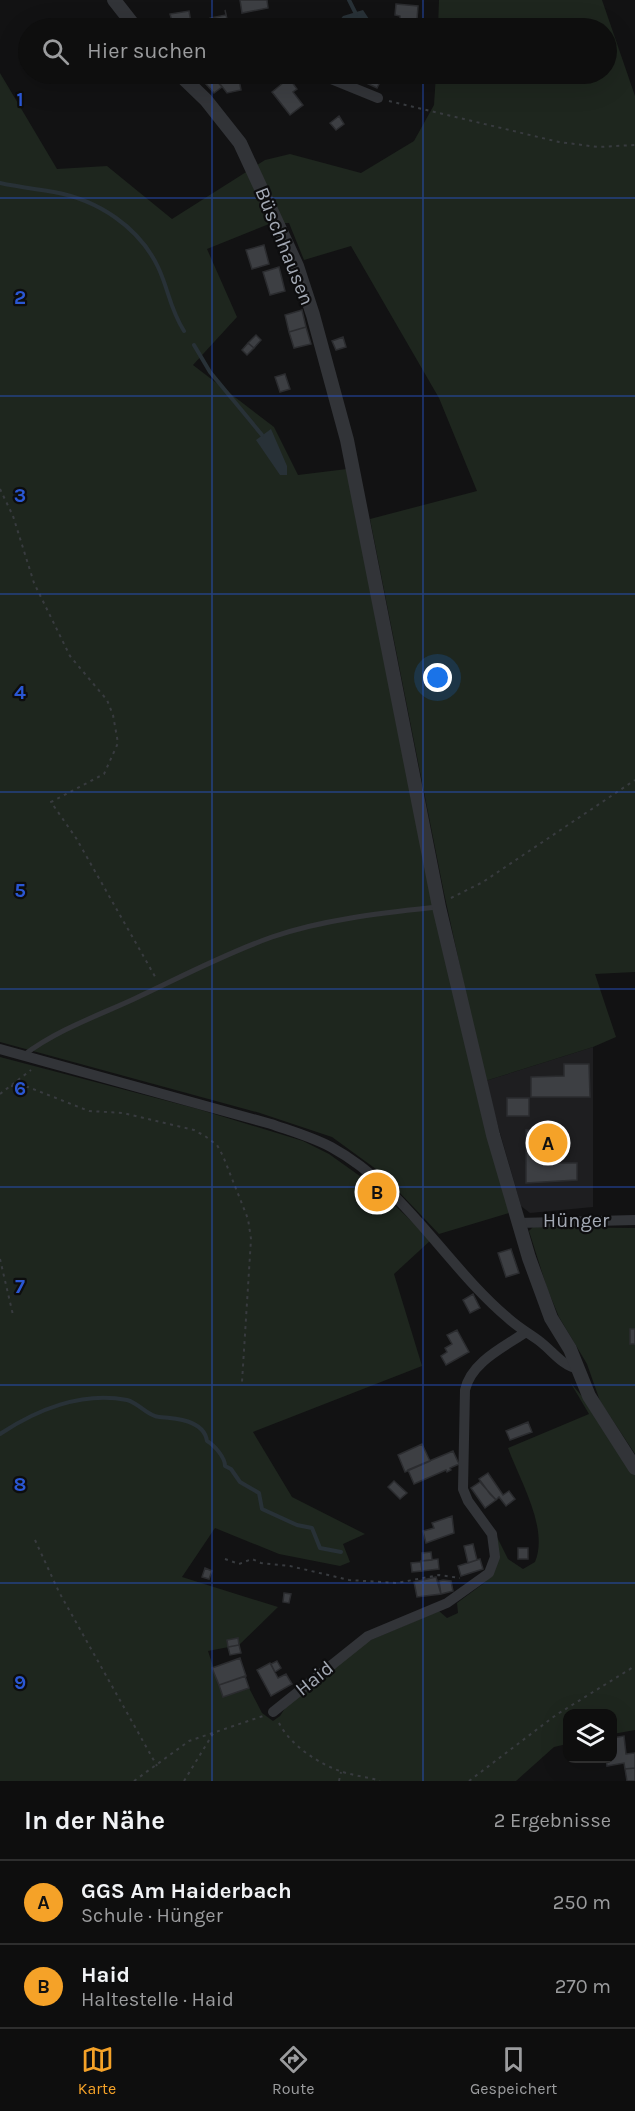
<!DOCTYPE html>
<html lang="de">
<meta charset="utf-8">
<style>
:root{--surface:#0e0e0e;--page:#1c1c1c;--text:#f1f3f6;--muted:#9b9c9e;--line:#2e2e2e;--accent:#f5a228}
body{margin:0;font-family:Karla,sans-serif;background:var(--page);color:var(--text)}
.controls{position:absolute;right:18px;bottom:18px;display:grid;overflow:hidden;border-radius:12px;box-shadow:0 6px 24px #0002}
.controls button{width:54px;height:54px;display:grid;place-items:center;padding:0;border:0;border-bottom:2px solid var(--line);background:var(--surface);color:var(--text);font:30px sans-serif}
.you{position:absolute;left:438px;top:678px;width:21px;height:21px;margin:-15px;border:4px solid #fff;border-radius:50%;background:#1a73e8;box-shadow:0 0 0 9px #1a73e833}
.badge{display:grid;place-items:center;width:39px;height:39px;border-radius:50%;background:var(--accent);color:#111;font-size:20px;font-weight:700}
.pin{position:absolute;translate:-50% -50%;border:3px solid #fff;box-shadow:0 2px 6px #0006}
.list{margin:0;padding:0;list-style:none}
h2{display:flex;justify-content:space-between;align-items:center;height:78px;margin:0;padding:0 24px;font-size:26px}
h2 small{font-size:20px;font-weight:400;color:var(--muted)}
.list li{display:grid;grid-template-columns:39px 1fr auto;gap:18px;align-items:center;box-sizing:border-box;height:84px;padding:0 24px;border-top:2px solid var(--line)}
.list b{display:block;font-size:22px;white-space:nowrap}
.list p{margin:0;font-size:20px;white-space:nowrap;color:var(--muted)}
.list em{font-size:20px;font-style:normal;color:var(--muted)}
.icon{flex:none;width:33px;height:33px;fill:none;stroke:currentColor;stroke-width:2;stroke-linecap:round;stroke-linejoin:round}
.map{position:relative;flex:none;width:635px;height:1781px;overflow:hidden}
.search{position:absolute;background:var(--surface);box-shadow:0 6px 24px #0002;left:18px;right:18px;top:18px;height:66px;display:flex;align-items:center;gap:15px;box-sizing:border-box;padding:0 21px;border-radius:33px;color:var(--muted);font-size:22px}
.sheet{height:246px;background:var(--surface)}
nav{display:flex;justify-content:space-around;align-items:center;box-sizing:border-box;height:84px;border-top:2px solid var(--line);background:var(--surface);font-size:16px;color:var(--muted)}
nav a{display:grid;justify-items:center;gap:3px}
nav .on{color:var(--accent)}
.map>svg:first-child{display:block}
</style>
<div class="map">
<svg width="635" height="1781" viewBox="0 0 635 1781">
<rect width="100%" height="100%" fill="#121213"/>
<!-- built -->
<path fill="#1e1e20" d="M593,1047V1207L530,1213L521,1206L485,1081Z"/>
<!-- green -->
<path fill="#1e261e" d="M439,0H602L635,96V972L595,974L616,1037L593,1047L485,1081L444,893L370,519L477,491L439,398L351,246L304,260L289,223L269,224L207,249L237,317L193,365L274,427L298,475L347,469L509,1213L439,1234L380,1172L332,1137L260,1113L0,1042V73L57,169L107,166L172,219L265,160L290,154L361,173L414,141L434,105L436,74H606V28H438Z
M0,1057L198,1109L303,1141L329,1154L378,1189L431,1240L394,1274L422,1366L253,1432L292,1497L365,1534L343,1544L350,1562L340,1566L279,1554L215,1528L182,1577L278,1607L239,1645L208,1651L223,1697L249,1688L262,1713L273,1721L280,1716L289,1702L366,1642L439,1611L447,1618L458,1613L457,1603L484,1583L496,1568V1535L508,1559L523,1569L535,1562C549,1528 520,1481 508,1448L589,1414L570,1382L635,1460V1730L613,1734L612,1714H568L567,1744L554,1747L516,1781H0Z
M533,1227L635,1228V1454L600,1401L587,1364L559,1317L547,1288L529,1231Z"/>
<!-- water -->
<path fill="#283137" d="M363,10L369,19L370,28H351L340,20L343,16Z
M271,429L287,466V475H280L256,440Z"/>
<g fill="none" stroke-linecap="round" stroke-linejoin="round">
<!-- stream -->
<path stroke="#283137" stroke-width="4" d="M349,0L356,14
M0,183C18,187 36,189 54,192C98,200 139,227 158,267C169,290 169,307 184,331
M194,345L210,372L262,435
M0,1434C36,1410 82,1391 127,1400C139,1403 147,1416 159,1417C175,1418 204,1420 207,1441C214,1445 225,1457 225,1466L231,1469L240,1482L259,1493L262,1509L297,1525L312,1528L320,1548L341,1552"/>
</g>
<!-- building -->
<path fill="#3d3f43" stroke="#2b2c2f" stroke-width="1.5" d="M240,0H267L268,8L242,13Z
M396,4L418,6L417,20L400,19V16L395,15Z
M225,10L229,28H212L210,18L226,15Z
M189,11L192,28H174L170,14Z
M253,23L255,28H233L232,27Z
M224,74H238L241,90L227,93L220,84Z
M347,74H384L377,88Z
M214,78L222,87L214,93L206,84Z
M289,78L297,89L293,92L303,105L290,115L272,92Z
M339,116L344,124L336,130L330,123Z
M264,245L269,264L252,269L246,250Z
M279,267L285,291L270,295L263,272Z
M302,310L306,327L289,332L285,315Z
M306,327L311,344L294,348L289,332Z
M256,335L261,340L254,348L248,343Z
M343,337L346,347L336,350L332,341Z
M248,343L254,348L247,355L242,350Z
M285,374L290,389L280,392L275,377Z
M564,1064H589L590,1097H531V1077L564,1076Z
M507,1098H529V1116H507Z
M526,1130H553V1163H577V1180L526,1183Z
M511,1249L519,1273L506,1277L498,1253Z
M473,1294L480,1308L470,1313L463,1300Z
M630,1329H635V1344H630Z
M457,1330L469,1352L446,1365L441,1356L447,1352L445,1348L452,1344L447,1335Z
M528,1422L532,1432L510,1440L506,1431Z
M422,1444L430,1461L405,1472L398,1455Z
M453,1451L459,1464L450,1468L451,1470L447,1472L446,1470L414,1484L408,1470Z
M488,1473L503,1495L509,1491L515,1499L506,1506L499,1497L496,1500L490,1494L479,1479Z
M394,1481L407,1493L400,1499L388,1487Z
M480,1482L496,1500L485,1508L471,1488Z
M452,1516L454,1533L426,1543L423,1531L434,1528L432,1523Z
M473,1544L477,1560L468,1563L464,1546Z
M518,1548H528V1559H518Z
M431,1552L432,1560L422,1561V1553Z
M438,1559L439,1569L422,1571L421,1561Z
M480,1559L483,1569L461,1576L458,1566Z
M421,1562L422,1571L412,1572L411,1563Z
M205,1568L212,1571L209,1579L202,1577Z
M436,1577L441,1594L417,1597L414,1582Z
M443,1580L451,1581L453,1591L441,1594L439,1581Z
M284,1593L291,1594L289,1603L283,1602Z
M238,1638L239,1645L228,1647L227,1640Z
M239,1645L241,1653L230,1655L228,1647Z
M240,1658L246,1676L219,1685L212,1668Z
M277,1661L281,1668L275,1672L271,1664Z
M270,1663L278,1678L286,1674L292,1684L271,1696L257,1670Z
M245,1676L249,1688L223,1697L219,1685Z
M624,1736L626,1754L635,1753V1768L625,1769L624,1763L607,1766L606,1758H612V1738Z
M635,1768V1781H627L625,1769Z"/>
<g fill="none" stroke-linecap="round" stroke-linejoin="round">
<!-- path -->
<path stroke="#383b3f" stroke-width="2" stroke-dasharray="3 4.5" stroke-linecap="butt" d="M389,101L559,142L598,147L635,145
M0,489L13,516L34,583L70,656L107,700L113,715L118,743L104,774L51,802L76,838L157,980
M451,898L483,882L635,780
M11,1086L28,1087L89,1111L123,1113L194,1130L205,1136L217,1145L223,1156L248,1219L251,1239L242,1382
M0,1094L31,1070
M0,1259L13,1315
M35,1540L59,1592L157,1766
M225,1559L239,1564L252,1559L261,1563L290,1566L349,1580L397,1583L439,1575L460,1578
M279,1723C290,1745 320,1765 343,1772C355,1776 368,1777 380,1781
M134,1781L189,1741L263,1716
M184,1781L214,1732
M339,1781L341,1772
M469,1781L556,1715L635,1666"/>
<!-- service -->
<path stroke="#323438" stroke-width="5" d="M24,1055C57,1030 97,1016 134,999C179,978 224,954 272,937C324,919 383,913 438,907"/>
<!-- minor -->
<path stroke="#323438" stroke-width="10" d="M319,74L378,98
M0,1049L271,1124C291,1131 312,1137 331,1147C405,1187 446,1266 509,1319C518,1327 528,1333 538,1340C553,1351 561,1365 578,1369
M518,1223L635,1220
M273,1712L368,1636L447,1603L489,1573L495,1557L492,1534L468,1501L463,1489L465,1390C471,1362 504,1347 526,1332"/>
<!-- tertiary -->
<path stroke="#323438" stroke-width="14" d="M114,0L136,28
M179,74L206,100L240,143L297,266L313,315L347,440L439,907L493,1135L529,1258L551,1318L570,1349L589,1396L635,1468"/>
</g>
<!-- grid -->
<path fill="none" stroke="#2a57d4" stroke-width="1.5" stroke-opacity="0.55" d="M212,0V28M423,0V28M212,74V1781M423,74V1781M0,198H635M0,396H635M0,594H635M0,792H635M0,989H635M0,1187H635M0,1385H635M0,1583H635"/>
<g text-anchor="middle" stroke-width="4.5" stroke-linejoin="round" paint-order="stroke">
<!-- street labels -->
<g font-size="20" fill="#a3a9b4" stroke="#0d0d0e">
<text transform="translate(285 246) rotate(68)" y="7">Büschhausen</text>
<text x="576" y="1227">Hünger</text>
<text transform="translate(314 1678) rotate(-39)" y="7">Haid</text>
</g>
</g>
<g font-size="20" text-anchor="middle" font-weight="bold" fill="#2a57d4" stroke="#0d0d0e" stroke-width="4.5" stroke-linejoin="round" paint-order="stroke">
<text x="20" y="106">1</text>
<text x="20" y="304">2</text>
<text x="20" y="502">3</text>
<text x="20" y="699">4</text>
<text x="20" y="897">5</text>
<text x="20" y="1095">6</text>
<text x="20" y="1293">7</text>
<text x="20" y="1491">8</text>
<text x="20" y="1689">9</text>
</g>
</svg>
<div class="controls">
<button><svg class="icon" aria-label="layers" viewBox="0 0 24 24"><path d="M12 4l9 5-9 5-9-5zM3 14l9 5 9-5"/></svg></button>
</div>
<div class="you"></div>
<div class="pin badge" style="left:548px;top:1143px">A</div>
<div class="pin badge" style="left:377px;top:1192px">B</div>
<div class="search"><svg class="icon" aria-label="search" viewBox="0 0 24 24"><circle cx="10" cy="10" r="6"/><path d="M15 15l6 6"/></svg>Hier suchen</div>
</div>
<section class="sheet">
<h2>In der Nähe<small>2 Ergebnisse</small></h2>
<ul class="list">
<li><span class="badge">A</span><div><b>GGS Am Haiderbach</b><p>Schule · Hünger</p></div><em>250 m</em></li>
<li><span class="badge">B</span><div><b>Haid</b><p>Haltestelle · Haid</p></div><em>270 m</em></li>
</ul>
</section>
<nav>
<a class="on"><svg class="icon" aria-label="map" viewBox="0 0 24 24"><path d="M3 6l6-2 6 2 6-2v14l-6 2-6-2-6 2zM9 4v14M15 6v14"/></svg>Karte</a>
<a><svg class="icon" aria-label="directions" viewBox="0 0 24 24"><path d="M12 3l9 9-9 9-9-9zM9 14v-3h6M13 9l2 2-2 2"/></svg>Route</a>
<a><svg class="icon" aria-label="saved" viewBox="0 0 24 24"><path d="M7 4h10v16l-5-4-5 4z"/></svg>Gespeichert</a>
</nav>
